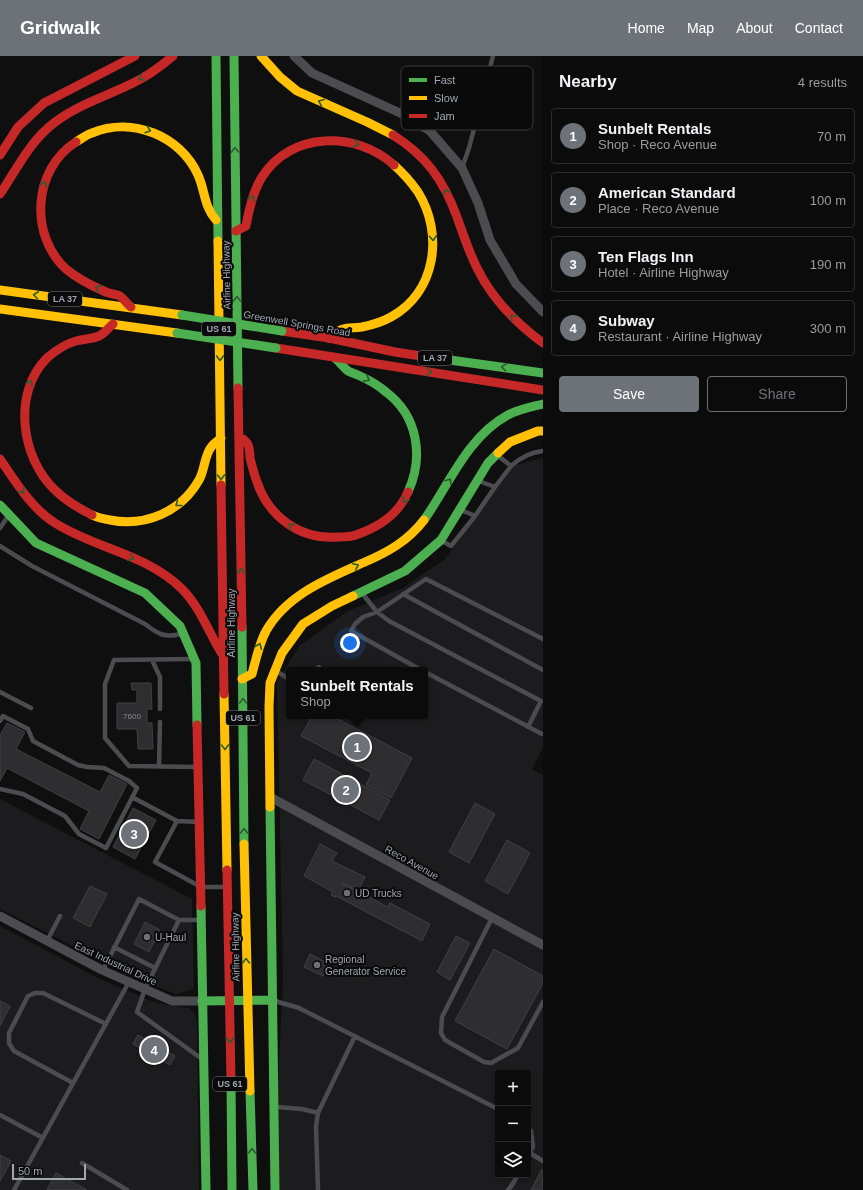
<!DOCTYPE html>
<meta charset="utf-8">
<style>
:root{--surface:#0b0b0c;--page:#19191a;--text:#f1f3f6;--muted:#9a9b9d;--line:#2b2b2d;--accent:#6d7279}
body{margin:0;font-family:Helvetica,sans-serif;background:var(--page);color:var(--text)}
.controls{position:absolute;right:12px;bottom:12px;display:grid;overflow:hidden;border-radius:4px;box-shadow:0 2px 6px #0003}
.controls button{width:36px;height:36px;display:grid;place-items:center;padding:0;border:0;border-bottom:1px solid var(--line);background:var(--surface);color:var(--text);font:20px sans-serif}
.scale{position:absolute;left:12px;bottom:10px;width:74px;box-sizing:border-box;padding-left:4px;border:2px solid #9fa7b1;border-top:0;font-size:11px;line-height:14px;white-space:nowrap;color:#9fa7b1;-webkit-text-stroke:3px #0a0a0b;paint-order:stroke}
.you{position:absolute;left:350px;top:587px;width:14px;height:14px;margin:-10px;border:3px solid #fff;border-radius:50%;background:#1a73e8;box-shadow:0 0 0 6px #1a73e833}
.badge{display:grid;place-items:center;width:26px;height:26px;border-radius:50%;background:var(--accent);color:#fff;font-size:13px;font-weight:700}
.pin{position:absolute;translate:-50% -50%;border:2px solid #fff;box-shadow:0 1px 4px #0006}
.popup{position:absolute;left:286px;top:611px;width:142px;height:52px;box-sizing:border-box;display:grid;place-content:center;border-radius:4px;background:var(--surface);filter:drop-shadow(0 1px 3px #0005);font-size:13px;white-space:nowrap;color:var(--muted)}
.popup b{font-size:15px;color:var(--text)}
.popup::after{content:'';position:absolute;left:50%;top:100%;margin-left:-8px;border:8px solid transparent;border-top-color:var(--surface)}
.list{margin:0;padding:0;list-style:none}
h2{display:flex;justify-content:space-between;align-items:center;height:52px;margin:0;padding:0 16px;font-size:17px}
h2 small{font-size:13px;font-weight:400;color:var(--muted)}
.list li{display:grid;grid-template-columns:26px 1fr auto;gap:12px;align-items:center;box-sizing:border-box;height:56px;margin:0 8px 8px;padding:0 8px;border:1px solid var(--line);border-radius:4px}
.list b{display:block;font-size:15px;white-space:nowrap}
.list p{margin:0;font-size:13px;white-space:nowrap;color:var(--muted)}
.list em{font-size:13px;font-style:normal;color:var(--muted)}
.actions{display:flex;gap:8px;padding:12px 16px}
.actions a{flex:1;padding:9px 0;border:1px solid var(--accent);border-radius:4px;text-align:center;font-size:14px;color:var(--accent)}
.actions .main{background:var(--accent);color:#fff}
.icon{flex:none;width:22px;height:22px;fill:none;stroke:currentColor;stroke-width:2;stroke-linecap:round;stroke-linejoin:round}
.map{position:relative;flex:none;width:543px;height:1134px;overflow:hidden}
header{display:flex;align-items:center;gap:24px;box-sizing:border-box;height:56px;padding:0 20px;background:var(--accent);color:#fff}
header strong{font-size:19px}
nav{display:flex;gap:22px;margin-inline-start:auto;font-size:14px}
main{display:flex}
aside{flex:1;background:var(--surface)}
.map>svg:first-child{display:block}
</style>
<header>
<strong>Gridwalk</strong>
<nav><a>Home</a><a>Map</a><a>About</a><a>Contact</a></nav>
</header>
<main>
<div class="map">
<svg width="543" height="1134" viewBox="0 0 543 1134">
<rect width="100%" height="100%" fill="#0f0f10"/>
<!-- built -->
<path fill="#1c1c1e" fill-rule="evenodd" d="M543,402V691L532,713L543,719V1134H273L283,923L277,626L299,590L348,555L403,532L445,503L511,410ZM289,614H425V660H289ZM498,1017H528V1119H498Z
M0,743L192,843L194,933L176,938L139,924L0,853Z
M0,870L98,922L151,945L167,949L189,952L195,957L197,967L199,1134H0Z"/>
<!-- building -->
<path fill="#2e2e30" stroke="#3e4044" d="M131,627H151L152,653H147V667H152L153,693H138L137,673H117V647H137V634H132Z
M312,660H332L412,702L391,742L366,729L372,717L301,680Z
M7,667L25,676L16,693L100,736L109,719L127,728L99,783L80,773L89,755L7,712L0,725V679Z
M314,703L390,744L379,764L303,724Z
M475,747L495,758L469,807L449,796Z
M133,752L156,764L135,803L113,791Z
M507,784L530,797L508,838L485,825Z
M320,788L337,797L332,805L365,821L358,835L342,827L388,851L390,847L430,868L422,885L336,840L335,841L331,839L333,836L304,820Z
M90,830L107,838L90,871L73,862Z
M145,866L160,874L149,896L134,888Z
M456,880L470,887L450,924L437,916Z
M494,893L543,920V927L507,993L455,965Z
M310,898L329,908L323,920L304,911Z
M0,945L10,950L0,970Z
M138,979L175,1000L170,1009L133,988Z
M0,1099L11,1105L0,1125Z
M542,1113L543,1134H531Z
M56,1117L87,1134H47Z"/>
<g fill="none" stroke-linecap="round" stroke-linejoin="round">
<!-- lane -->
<path stroke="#4a4c4f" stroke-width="4.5" d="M462,112L469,92L493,0
M497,399L511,410C520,402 530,396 543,395
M479,425L495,431L511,410
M461,454L475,460L495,431
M0,472L8,460
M442,485L451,490L475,460
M0,490L32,510L145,568C158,578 164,582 181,578
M362,537L377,556L389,565L541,645L528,671
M403,538L543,614
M192,603L114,604L105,628V682L129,710L196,711
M152,604L160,621V653
M317,614L319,611
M421,614L351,575L355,568L363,561L377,556L426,523L543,583
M276,615L289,623
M425,616L542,678H543
M0,636L31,652
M0,665L3,660L28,673L33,685L78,709L87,711L104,712L129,725L137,732L106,792L79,778L65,760L23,738L0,733
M159,710L160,666
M132,741L177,765L155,806L201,831H226
M177,765L199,766
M492,862L442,961L441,977L445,984L484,1006L491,1007L518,992L543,946
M179,864H199
M47,885L60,860
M114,891L155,912
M103,914L139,843L179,864L145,933L137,956L202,1003
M275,945L299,952L498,1053
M73,1027L14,995L9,987V977L28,940L35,937H43L106,968
M276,1051L302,1053L318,1057L355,980
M0,1059L43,1082
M528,1072L531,1075L533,1091L528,1100
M530,1097L543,1105
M82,1107L127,1134
M14,1134L129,926
M318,1134L316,1070L318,1057
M508,1134L512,1129L518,1119"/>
<!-- street -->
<path stroke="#4a4c4f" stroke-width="9" d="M294,0L312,17L400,57L430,75L462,112L478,147L490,184L516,228L543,256
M270,741L543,889
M0,860L102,914L172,945H202"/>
<!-- fast -->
<path stroke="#4caf50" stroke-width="9" d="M216,0L218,185
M234,0L238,332
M421,300L543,317
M335,302C340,306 343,311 348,315C352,317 356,318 360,320C369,324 378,329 386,336C418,360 424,401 408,436
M0,449L36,487L145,537L180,570L196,607L197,669
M424,464C449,429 467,381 508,359C519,353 531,351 543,348
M353,540L405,515L441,484L488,407L498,397
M242,571L244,788
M270,751L275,1134
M201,850L206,1134
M202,945L273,944
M231,1025L232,1134
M250,1035L253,1134"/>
<!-- slow -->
<path stroke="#ffc107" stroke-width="9" d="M261,0L280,21L297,35L367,66L393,79
M76,86C81,83 86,79 92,77C132,60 181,80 198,119C205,134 204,151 216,164
M218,185L221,429
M0,234L182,259
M0,253L177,277
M329,282C341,270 347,273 362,271C372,269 382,266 391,261C436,236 444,178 418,136C411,126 403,117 394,109
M498,397L510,386L538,375H543
M92,459C98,462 104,463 110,464C145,471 181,456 199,424C205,414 204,399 212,390C214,387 218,385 221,382
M242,623L252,618C256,603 259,588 266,575C287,538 329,522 365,506C388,496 408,485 424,464
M224,638L227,814
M270,751L269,651L270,627L282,597L303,568L332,550L353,540
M244,788L250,1035"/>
<!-- jam -->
<path stroke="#c62828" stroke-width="9" d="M393,79C426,100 443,123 457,161C463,178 469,196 477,212C492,243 516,267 543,287
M76,86C33,113 29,179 66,213C78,223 92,230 106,236C110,238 116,238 120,240C124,243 127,248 131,251
M0,99L18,71L44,47L135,0
M0,138C15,116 28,89 49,71C73,50 105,41 133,27C148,20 160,11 173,0
M236,175L246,170C249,153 253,135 262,121C291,75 356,75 394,109
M282,275L329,282L395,296L421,300
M276,292L543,334
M238,332L242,571
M243,383C244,384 246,386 247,387C250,391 250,398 250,402C252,410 254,418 257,426C269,461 300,484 338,481C344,481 350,481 356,479C379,471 398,459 408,436
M0,403C16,426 31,452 55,467C96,493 147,498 182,533C200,551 209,577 222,598
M221,429L224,638
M92,459C78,452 66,445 55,434C21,402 12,337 47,302C55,295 65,288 76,285C83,283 92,283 99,280C105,277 108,272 113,268
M197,669L201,850
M227,814L231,1025"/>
<!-- fast-bridge -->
<path stroke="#4caf50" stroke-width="9" d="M182,259L282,275
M177,277L276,292"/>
</g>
<!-- one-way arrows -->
<defs><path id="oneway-chevron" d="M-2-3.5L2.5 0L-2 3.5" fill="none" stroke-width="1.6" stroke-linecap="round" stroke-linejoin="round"/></defs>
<g stroke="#2b5c2e">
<use href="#oneway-chevron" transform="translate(141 22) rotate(154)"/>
<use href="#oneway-chevron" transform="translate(321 46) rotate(-157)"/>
<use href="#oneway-chevron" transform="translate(148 74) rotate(17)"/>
<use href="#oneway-chevron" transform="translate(356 88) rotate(16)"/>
<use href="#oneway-chevron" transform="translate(235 94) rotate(-91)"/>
<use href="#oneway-chevron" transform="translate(44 128) rotate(-73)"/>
<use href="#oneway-chevron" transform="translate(446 136) rotate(-117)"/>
<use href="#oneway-chevron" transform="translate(252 142) rotate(-71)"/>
<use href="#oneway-chevron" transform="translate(433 182) rotate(86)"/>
<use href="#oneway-chevron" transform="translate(98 232) rotate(-156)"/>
<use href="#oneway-chevron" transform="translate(36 239) rotate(-173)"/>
<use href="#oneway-chevron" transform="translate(237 243) rotate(-91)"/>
<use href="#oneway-chevron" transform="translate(513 261) rotate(-134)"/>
<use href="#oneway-chevron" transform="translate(220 302) rotate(89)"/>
<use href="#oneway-chevron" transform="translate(504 311) rotate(-172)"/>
<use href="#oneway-chevron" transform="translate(429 316) rotate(9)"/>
<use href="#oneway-chevron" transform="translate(367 323) rotate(28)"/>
<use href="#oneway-chevron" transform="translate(30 327) rotate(-64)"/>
<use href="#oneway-chevron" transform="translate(221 421) rotate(89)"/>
<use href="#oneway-chevron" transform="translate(449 425) rotate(-58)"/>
<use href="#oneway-chevron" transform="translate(22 435) rotate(54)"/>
<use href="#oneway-chevron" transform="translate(405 444) rotate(122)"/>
<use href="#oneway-chevron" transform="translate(178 448) rotate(142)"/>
<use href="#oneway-chevron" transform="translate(291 470) rotate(-147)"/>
<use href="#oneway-chevron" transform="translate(131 502) rotate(24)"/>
<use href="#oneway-chevron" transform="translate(356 510) rotate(-25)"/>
<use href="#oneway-chevron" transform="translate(241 515) rotate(-90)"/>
<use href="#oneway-chevron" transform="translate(259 590) rotate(-68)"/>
<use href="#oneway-chevron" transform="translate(243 645) rotate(-91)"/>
<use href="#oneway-chevron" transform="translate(225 691) rotate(89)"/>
<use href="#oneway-chevron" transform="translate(244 775) rotate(-91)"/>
<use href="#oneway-chevron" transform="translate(246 905) rotate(-91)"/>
<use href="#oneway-chevron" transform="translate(230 984) rotate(89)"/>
<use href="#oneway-chevron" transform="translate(252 1095) rotate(-91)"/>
</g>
<!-- markers -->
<g fill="#6d7279" stroke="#0a0a0b" stroke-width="1.5">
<circle cx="347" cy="837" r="4"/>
<circle cx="147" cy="881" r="4"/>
<circle cx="317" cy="909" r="4"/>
</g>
<g text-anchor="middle" stroke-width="4" stroke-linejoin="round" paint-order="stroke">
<!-- number labels -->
<g font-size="8" fill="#838991">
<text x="132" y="663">7600</text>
</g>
<!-- shield labels -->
<g fill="#0a0a0b" stroke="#72787f" stroke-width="1">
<rect x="48" y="236" width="34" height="14" rx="3"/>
<rect x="202" y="266" width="34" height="14" rx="3"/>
<rect x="418" y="295" width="34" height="14" rx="3"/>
<rect x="226" y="655" width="34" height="14" rx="3"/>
<rect x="213" y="1021" width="34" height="14" rx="3"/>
</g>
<g font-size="9" font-weight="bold" fill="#9fa7b1">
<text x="65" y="246">LA 37</text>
<text x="219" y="276">US 61</text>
<text x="435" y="305">LA 37</text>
<text x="243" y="665">US 61</text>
<text x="230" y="1031">US 61</text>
</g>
<!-- street labels -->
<g font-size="10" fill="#9fa7b1" stroke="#0a0a0b">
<text transform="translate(226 219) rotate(-91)" y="4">Airline Highway</text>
<text transform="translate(297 267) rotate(10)" y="4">Greenwell Springs Road</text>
<text transform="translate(231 567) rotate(-90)" y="4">Airline Highway</text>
<text transform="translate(412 806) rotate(29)" y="4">Reco Avenue</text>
<text transform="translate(235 891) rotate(-91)" y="4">Airline Highway</text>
<text transform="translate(116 907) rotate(25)" y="4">East Industrial Drive</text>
</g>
<!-- poi labels -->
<g font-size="10" fill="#9fa7b1" stroke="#0a0a0b" text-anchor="start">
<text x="355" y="841">UD Trucks</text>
<text x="155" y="885">U-Haul</text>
<text x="325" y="907">Regional<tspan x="325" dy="12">Generator Service</tspan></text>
</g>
</g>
<!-- legend -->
<rect x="401" y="10" width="132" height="64" rx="6" fill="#0a0a0b" stroke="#37393d" stroke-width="1"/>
<rect x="409" y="22" width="18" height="4" fill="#4caf50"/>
<rect x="409" y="40" width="18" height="4" fill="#ffc107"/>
<rect x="409" y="58" width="18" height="4" fill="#c62828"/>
<g font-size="11" fill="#9fa7b1">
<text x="434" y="28">Fast</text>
<text x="434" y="46">Slow</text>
<text x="434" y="64">Jam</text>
</g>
</svg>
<div class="controls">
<button>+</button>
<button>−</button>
<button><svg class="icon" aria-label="layers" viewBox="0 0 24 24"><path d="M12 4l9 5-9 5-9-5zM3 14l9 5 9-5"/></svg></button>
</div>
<div class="scale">50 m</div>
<div class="you"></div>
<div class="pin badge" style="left:357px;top:691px">1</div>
<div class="popup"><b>Sunbelt Rentals</b>Shop</div>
<div class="pin badge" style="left:346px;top:734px">2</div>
<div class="pin badge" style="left:134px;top:778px">3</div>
<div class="pin badge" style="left:154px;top:994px">4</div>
</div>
<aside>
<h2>Nearby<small>4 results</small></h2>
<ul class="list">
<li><span class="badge">1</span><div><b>Sunbelt Rentals</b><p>Shop · Reco Avenue</p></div><em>70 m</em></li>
<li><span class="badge">2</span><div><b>American Standard</b><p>Place · Reco Avenue</p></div><em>100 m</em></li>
<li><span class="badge">3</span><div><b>Ten Flags Inn</b><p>Hotel · Airline Highway</p></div><em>190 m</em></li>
<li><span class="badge">4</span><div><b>Subway</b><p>Restaurant · Airline Highway</p></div><em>300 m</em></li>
</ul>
<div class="actions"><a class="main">Save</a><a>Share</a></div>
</aside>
</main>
